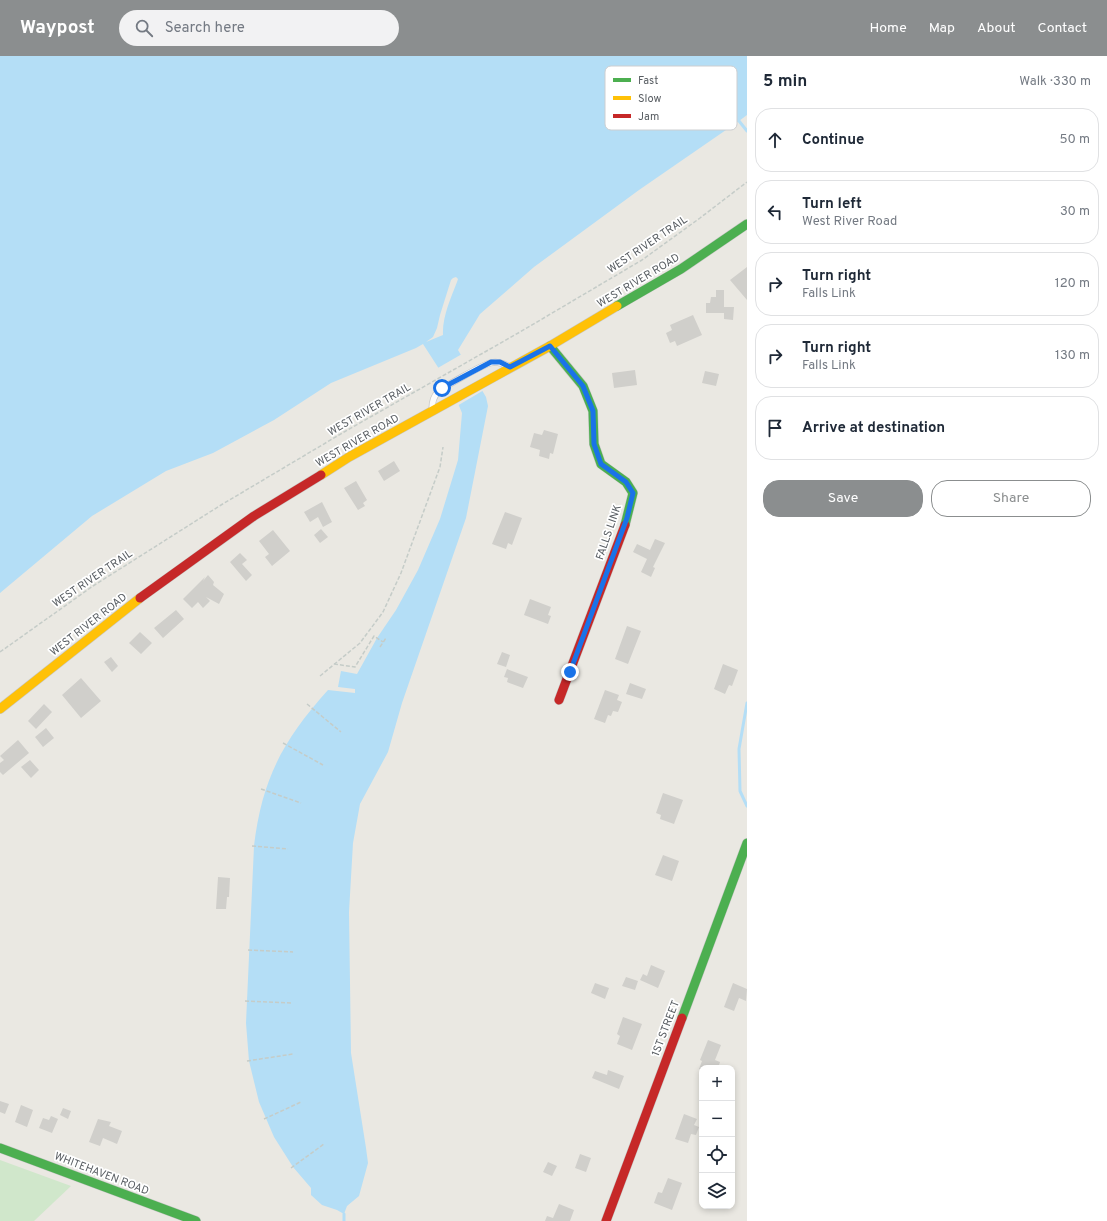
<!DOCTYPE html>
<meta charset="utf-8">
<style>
:root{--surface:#fff;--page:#f2f2f3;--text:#1f2937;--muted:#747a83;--line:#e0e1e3;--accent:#8b8e8f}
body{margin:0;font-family:Overpass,sans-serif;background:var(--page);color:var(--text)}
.controls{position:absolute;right:12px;bottom:12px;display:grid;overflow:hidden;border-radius:8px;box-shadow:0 2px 6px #0003}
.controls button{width:36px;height:36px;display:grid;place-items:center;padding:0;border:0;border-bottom:1px solid var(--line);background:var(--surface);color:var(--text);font:20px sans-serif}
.stop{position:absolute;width:12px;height:12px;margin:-9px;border:3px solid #1a73e8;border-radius:50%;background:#fff}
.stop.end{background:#1a73e8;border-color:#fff;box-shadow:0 1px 4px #0008}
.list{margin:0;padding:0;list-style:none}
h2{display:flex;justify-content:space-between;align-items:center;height:52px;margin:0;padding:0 16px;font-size:17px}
h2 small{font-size:13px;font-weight:400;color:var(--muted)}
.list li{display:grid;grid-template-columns:26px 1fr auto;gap:12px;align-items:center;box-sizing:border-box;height:64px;margin:0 8px 8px;padding:0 8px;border:1px solid var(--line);border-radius:16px}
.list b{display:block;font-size:15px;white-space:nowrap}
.list p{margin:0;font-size:13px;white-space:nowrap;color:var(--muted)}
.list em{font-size:13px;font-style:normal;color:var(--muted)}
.actions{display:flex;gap:8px;padding:12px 16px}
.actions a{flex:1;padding:9px 0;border:1px solid var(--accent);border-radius:16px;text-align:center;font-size:14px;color:var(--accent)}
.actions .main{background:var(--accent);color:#fff}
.icon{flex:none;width:22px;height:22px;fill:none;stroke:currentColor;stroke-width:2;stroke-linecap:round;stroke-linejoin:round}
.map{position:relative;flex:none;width:747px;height:1165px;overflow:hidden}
header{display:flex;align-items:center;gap:24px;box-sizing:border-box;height:56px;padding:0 20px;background:var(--accent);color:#fff}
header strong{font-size:19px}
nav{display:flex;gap:22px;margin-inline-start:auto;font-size:14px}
.search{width:280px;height:36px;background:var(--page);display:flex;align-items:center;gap:10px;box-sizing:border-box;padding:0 14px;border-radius:22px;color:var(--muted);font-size:15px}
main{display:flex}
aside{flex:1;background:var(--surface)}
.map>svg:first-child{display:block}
</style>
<header>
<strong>Waypost</strong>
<div class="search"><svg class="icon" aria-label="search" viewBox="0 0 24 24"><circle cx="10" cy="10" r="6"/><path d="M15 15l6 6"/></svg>Search here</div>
<nav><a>Home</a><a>Map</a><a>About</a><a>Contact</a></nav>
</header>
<main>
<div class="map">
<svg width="747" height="1165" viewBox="0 0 747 1165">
<rect width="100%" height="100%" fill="#eae8e2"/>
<!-- green -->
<path fill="#d0e7cb" d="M0,1104L71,1130L34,1165H0Z"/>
<!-- water -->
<path fill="#b4def6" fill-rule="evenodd" d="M0,0H747V59L739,65L639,134L534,211L480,258L458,294L486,341L488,350L466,462L402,647L388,696L360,748L353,787L349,856L351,997L366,1092L368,1107L359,1140L347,1150L344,1158L337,1154L322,1149L311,1139V1132L293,1111L274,1081L259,1046L249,1005L246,967L254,790C262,723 283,684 328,634L355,637V633L338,631L341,615L357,618L377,582L396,554L418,514L440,463L458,404L462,357L452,333L423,288L416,292L331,327L274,364L213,397L166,415L92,460L0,537ZM456,221L458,223L457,226C451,242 442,261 443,279L426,286L433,281L437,272L440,259L451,224L453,222Z"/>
<!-- pier -->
<path fill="#eae8e2" d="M462,298L484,334L457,350L450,334L436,313Z"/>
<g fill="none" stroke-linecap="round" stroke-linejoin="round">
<!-- stream -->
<path stroke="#b4def6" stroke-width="3" d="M739,65L747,75
M747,750L740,735L739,693L747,647
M344,1158V1165"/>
</g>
<!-- building -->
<path fill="#d0cfcb" d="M747,211V244L730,224Z
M716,234H724V251H734L733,264L724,263V257H706V247H710L711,241H716Z
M693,259L702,279L677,290L675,285L670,287L666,277L672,274L670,269Z
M635,314L637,329L614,332L612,317Z
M705,315L719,318L716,330L702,327Z
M544,374L558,378L553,398L550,397L549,403L539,400L540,394L530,391L534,377L542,379Z
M394,405L400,415L384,425L378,415Z
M356,425L367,444L363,447L365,450L358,454L344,432Z
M322,446L332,466L323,471L318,461L310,466L304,456Z
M505,456L522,462L512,489L508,487L506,493L492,488Z
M321,473L328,481L320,487L314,479Z
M273,474L290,495L272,510L265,501L269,498L259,485Z
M655,483L665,487L653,511L655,512L651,521L641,516L647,503L633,496L637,488L650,494Z
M240,497L247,504L242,508L252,519L246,525L230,506Z
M208,519L214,526L213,529L224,538L219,548L206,541L210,545L203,552L198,546L192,552L183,543L205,521L203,525Z
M530,543L551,551L548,559L551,560L548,568L524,559Z
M176,554L184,563L163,582L154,572Z
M627,570L641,575L628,608L615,603Z
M140,576L152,587L141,598L129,587Z
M502,596L510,599L506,611L497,608Z
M111,601L118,610L112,616L104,606Z
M723,608L738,614L732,630L729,629L725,638L714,633Z
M507,613L528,621L523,632L507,626L508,622L504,621Z
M81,622L101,645L81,662L62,639Z
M630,627L646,633L642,643L626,638Z
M605,634L619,639L617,644L622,646L618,656L613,655L611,660L608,659L605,667L594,663Z
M44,648L52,656L36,673L28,665Z
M46,672L54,682L43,691L35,681Z
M18,684L29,697L3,719L0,716V707L4,704L0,700Z
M30,704L39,714L31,722L21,711Z
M663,737L683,744L674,768L660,763L661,759L656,757Z
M663,799L679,805L672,825L655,819Z
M218,821L230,822L229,841H227L226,853H216Z
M651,909L665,915L658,932L640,924L643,918L647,920Z
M626,921L638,925L635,934L622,930Z
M595,927L609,932L605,943L591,937Z
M733,927L747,933L746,945L739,942L734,955L724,951Z
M623,961L642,968L632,994L617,988L620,980L617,978Z
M708,984L721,989L715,1004L720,1006L718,1012H702V1014L699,1013L702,1005L700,1004Z
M608,1014L624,1020L619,1033L592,1022L595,1015L607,1019Z
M0,1045L9,1048L5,1058L0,1056Z
M21,1049L33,1054L27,1071L15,1066Z
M63,1052L71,1055L68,1063L60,1059Z
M684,1058L697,1063L694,1069L699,1071L696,1079L691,1078L688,1087L675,1083Z
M51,1060L58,1063L52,1077L39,1072L43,1062L49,1064Z
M98,1063L111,1066L109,1070L122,1075L117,1088L103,1082L100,1090L89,1086Z
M580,1098L591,1102L586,1116L575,1112Z
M548,1106L557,1110L552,1120L543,1116Z
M668,1122L682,1127L672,1154L654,1147L658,1136L662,1137Z
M559,1148L574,1154L570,1165H545L547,1160L553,1162Z"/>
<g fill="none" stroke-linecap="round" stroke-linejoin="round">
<defs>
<path id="lane" d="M432,353C432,346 433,341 438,336C443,331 483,309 490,307C497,305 502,307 508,310"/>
<path id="fast" d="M617,250L681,213L747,168
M550,290L583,330L593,355L594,388L601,408L626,426L633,437L625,469
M682,962L747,787
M0,1092L196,1165"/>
<path id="slow" d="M321,419L349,401L550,290L617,250
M0,653L140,542"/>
<path id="jam" d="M140,542L254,460L321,419
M559,644L625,469
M606,1165L682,962"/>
</defs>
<!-- lane casing -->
<use href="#lane" stroke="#c7c7c7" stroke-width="7"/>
<!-- fast casing -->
<use href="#fast" stroke="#c5c6c4" stroke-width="10"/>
<!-- slow casing -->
<use href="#slow" stroke="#c5c6c4" stroke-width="10"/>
<!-- jam casing -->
<use href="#jam" stroke="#c5c6c4" stroke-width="10"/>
<!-- path -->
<path stroke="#c5ccc8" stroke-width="1.5" stroke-dasharray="4 2" stroke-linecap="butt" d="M380,591L386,582
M0,596L93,530L221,449L344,376L520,276L642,204L700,162L747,126
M334,608L355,611L374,580L383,586
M320,620L360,587L383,556L401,517L440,411L443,391
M307,648L341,676
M283,687L323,709
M261,733L301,747
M252,790L288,793
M248,894L293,896
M245,945L292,947
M247,1005L293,998
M264,1063L301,1046
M291,1112L324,1088"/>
<!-- lane -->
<use href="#lane" stroke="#fcfcfb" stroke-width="5.5"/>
<!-- fast -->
<use href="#fast" stroke="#4caf50" stroke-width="9"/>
<!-- slow -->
<use href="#slow" stroke="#ffc107" stroke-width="9"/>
<!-- jam -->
<use href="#jam" stroke="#c62828" stroke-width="9"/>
</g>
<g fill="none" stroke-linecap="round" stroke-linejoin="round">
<!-- route -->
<path stroke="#1a73e8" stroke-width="5" d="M442,332L491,306H500L510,311L550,290L583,330L593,355L594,388L601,408L626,426L633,437L627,462L570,616"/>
</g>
<g text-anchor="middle" stroke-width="3.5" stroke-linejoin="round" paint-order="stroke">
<!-- street labels -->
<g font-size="11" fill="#585d62" stroke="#fff">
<text transform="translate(647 188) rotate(-34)" y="4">WEST RIVER TRAIL</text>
<text transform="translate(638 224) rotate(-31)" y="4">WEST RIVER ROAD</text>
<text transform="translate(369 353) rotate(-30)" y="4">WEST RIVER TRAIL</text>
<text transform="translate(357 384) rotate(-30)" y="4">WEST RIVER ROAD</text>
<text transform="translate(608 476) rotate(-71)" y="4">FALLS LINK</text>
<text transform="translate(92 522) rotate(-34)" y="4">WEST RIVER TRAIL</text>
<text transform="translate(88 568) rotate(-38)" y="4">WEST RIVER ROAD</text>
<text transform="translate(665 972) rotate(-69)" y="4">1ST STREET</text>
<text transform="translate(102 1117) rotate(21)" y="4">WHITEHAVEN ROAD</text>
</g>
</g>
<!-- legend -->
<rect x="605" y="10" width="132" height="64" rx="6" fill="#fff" stroke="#cdced0" stroke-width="1"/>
<rect x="613" y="22" width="18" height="4" fill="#4caf50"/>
<rect x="613" y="40" width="18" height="4" fill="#ffc107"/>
<rect x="613" y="58" width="18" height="4" fill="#c62828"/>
<g font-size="11" fill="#585d62">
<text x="638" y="28">Fast</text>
<text x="638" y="46">Slow</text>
<text x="638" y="64">Jam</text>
</g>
</svg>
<div class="controls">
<button>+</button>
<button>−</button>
<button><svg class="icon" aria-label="locate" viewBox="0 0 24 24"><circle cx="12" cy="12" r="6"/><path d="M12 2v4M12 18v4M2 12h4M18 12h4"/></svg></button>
<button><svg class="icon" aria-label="layers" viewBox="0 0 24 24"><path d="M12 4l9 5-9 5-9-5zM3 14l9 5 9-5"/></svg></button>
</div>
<div class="stop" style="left:442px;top:332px"></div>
<div class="stop end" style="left:570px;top:616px"></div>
</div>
<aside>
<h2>5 min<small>Walk · 330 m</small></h2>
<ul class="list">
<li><svg class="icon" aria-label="ahead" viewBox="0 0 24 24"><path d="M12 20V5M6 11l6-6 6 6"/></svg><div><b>Continue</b></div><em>50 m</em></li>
<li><svg class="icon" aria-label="left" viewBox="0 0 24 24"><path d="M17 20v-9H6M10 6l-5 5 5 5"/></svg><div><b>Turn left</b><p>West River Road</p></div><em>30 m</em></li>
<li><svg class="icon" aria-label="right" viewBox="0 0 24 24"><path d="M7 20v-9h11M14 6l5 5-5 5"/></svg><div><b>Turn right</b><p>Falls Link</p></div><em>120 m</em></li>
<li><svg class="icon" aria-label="right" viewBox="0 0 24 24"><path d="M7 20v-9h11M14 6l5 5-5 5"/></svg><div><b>Turn right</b><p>Falls Link</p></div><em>130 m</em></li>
<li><svg class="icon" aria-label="arrive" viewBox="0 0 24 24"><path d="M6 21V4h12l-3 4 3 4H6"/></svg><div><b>Arrive at destination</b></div></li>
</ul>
<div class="actions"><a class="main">Save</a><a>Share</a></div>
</aside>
</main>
